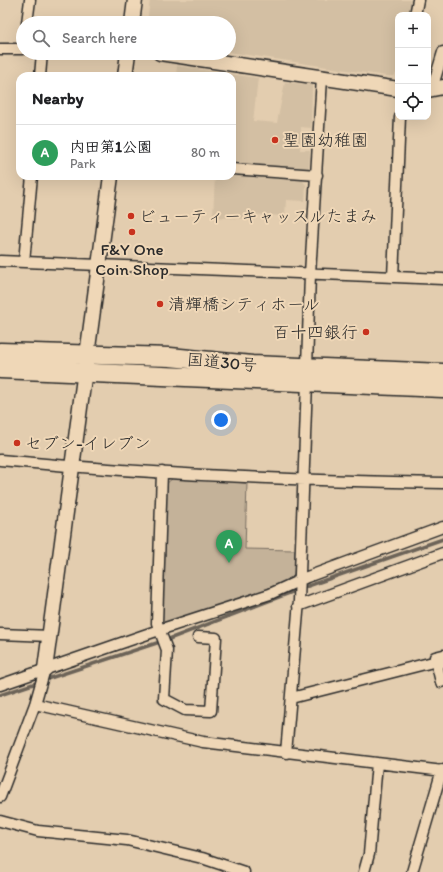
<!DOCTYPE html>
<meta charset="utf-8">
<style>
:root{--surface:#fff;--page:#f2f2f2;--text:#202124;--muted:#757577;--line:#e0e0e0;--accent:#111827}
body{margin:0;font-family:Itim,"Klee One",sans-serif;background:var(--page);color:var(--text)}
.controls{position:absolute;right:12px;top:12px;display:grid;overflow:hidden;border-radius:8px;box-shadow:0 4px 16px #0002}
.controls button{width:36px;height:36px;display:grid;place-items:center;padding:0;border:0;border-bottom:1px solid var(--line);background:var(--surface);color:var(--text);font:20px sans-serif}
.you{position:absolute;left:221px;top:420px;width:14px;height:14px;margin:-10px;border:3px solid #fff;border-radius:50%;background:#1a73e8;box-shadow:0 0 0 6px #1a73e833}
.badge{display:grid;place-items:center;width:26px;height:26px;border-radius:50%;background:var(--accent);color:#fff;font-size:13px;font-weight:700}
.pin{position:absolute;translate:-50% -33px;filter:drop-shadow(0 1px 2px #0008)}
.pin::after{content:'';position:absolute;top:21px;width:14px;height:12px;background:inherit;clip-path:polygon(0 0,100% 0,50% 100%)}
.list{margin:0;padding:0;list-style:none}
h2{display:flex;justify-content:space-between;align-items:center;height:52px;margin:0;padding:0 16px;font-size:17px}
h2 small{font-size:13px;font-weight:400;color:var(--muted)}
.list li{display:grid;grid-template-columns:26px 1fr auto;gap:12px;align-items:center;box-sizing:border-box;height:56px;padding:0 16px;border-top:1px solid var(--line)}
.list b{display:block;font-size:15px;white-space:nowrap}
.list p{margin:0;font-size:13px;white-space:nowrap;color:var(--muted)}
.list em{font-size:13px;font-style:normal;color:var(--muted)}
.icon{flex:none;width:22px;height:22px;fill:none;stroke:currentColor;stroke-width:2;stroke-linecap:round;stroke-linejoin:round}
.map{position:relative;flex:none;width:443px;height:872px;overflow:hidden}
.search{position:absolute;background:var(--surface);box-shadow:0 4px 16px #0002;left:16px;top:16px;width:220px;height:44px;display:flex;align-items:center;gap:10px;box-sizing:border-box;padding:0 14px;border-radius:22px;color:var(--muted);font-size:15px}
.panel{position:absolute;background:var(--surface);box-shadow:0 4px 16px #0002;left:16px;top:72px;width:220px;height:108px;border-radius:12px}
.map>svg:first-child{display:block}
</style>
<div class="map">
<svg width="443" height="872" viewBox="0 0 443 872">
<rect width="100%" height="100%" fill="#e3cdaf"/>
<filter id="ink" filterUnits="userSpaceOnUse"><feTurbulence type="fractalNoise" baseFrequency=".025" numOctaves="2"/><feDisplacementMap in="SourceGraphic" scale="8" xChannelSelector="R" yChannelSelector="G"/><feConvolveMatrix kernelMatrix="1 2 1 2 8 2 1 2 1" color-interpolation-filters="sRGB"/></filter>
<g filter="url(#ink)">
<!-- built -->
<path fill="#d3bfa3" d="M150,0H412L409,15H398V71L394,76H386L229,52V23H147Z
M177,66L258,78L253,121L277,123L285,82L312,85L311,128L301,127L300,150H310L309,168L306,172L232,165V76H176Z
M232,175L302,180L306,185L305,201L286,200L285,216L248,214V219L213,217L215,176Z"/>
<!-- green -->
<path fill="#c4b299" stroke="#786e62" d="M173,478L247,483L245,549L295,550L294,575L287,583L165,625L161,621L166,484Z"/>
<g fill="none" stroke-linecap="round" stroke-linejoin="round">
<!-- stream -->
<path stroke="#6c6459" stroke-width="3.5" d="M44,680L169,639L308,586L443,539
M0,695L39,682"/>
<defs>
<path id="street" d="M415,15L418,0
M27,23L30,0
M0,49H23
M40,76L42,53
M432,89L443,52
M232,169L317,175
M0,261L443,279
M24,262L32,176
M393,277L400,117
M307,367L310,274L322,78
M0,460C147,474 295,481 443,483
M162,472L157,623L167,650L164,699L185,710L211,711L216,638L198,637
M298,606L443,553
M0,634L50,636
M443,655L435,657L441,682L443,681
M0,685L159,630L270,594L307,577L443,527
M291,698L433,662H443
M35,704L203,742L443,771
M286,753L299,601L307,382
M0,797L35,704L45,669
M0,821L38,831L127,840L202,858L244,872
M364,872L369,854L377,763
M412,872L442,770"/>
<path id="secondary" d="M132,23L135,0
M160,53L398,89
M125,76L128,53
M428,90L443,87
M45,669L111,176"/>
<path id="highway" d="M0,352L170,357L252,365L443,373
M0,369L443,388"/>
</defs>
<!-- street casing -->
<use href="#street" stroke="#2b2b2b" stroke-width="13"/>
<!-- secondary casing -->
<use href="#secondary" stroke="#2b2b2b" stroke-width="17"/>
<!-- highway casing -->
<use href="#highway" stroke="#2b2b2b" stroke-width="21"/>
<!-- street -->
<use href="#street" stroke="#efd7b7" stroke-width="10"/>
<!-- secondary -->
<use href="#secondary" stroke="#efd7b7" stroke-width="14"/>
<!-- highway -->
<use href="#highway" stroke="#efd7b7" stroke-width="18"/>
</g>
</g>
<!-- markers -->
<g fill="#c8321e" stroke="#efd7b7" stroke-width="1.5">
<circle cx="275" cy="140" r="4"/>
<circle cx="131" cy="216" r="4"/>
<circle cx="132" cy="232" r="4"/>
<circle cx="160" cy="304" r="4"/>
<circle cx="366" cy="332" r="4"/>
<circle cx="17" cy="443" r="4"/>
</g>
<g text-anchor="middle" stroke-width="4" stroke-linejoin="round" paint-order="stroke">
<!-- poi labels -->
<g font-size="17" fill="#2b2b2b" stroke="#efd7b7" text-anchor="start">
<text x="283" y="146">聖園幼稚園</text>
<text x="139" y="222">ビューティーキャッスルたまみ</text>
<text x="132" y="255" text-anchor="middle">F&amp;Y One<tspan x="132" dy="20">Coin Shop</tspan></text>
<text x="168" y="310">清輝橋シティホール</text>
<text x="358" y="338" text-anchor="end">百十四銀行</text>
<text x="25" y="449">セブン-イレブン</text>
</g>
<!-- street labels -->
<g font-size="17" fill="#2b2b2b" stroke="#efd7b7">
<text transform="translate(222 362) rotate(5)" y="6">国道30号</text>
</g>
</g>
</svg>
<div class="controls">
<button>+</button>
<button>−</button>
<button><svg class="icon" aria-label="locate" viewBox="0 0 24 24"><circle cx="12" cy="12" r="6"/><path d="M12 2v4M12 18v4M2 12h4M18 12h4"/></svg></button>
</div>
<div class="you"></div>
<div class="pin badge" style="left:229px;top:563px;background:#2e9e5b">A</div>
<div class="search"><svg class="icon" aria-label="search" viewBox="0 0 24 24"><circle cx="10" cy="10" r="6"/><path d="M15 15l6 6"/></svg>Search here</div>
<section class="panel">
<h2>Nearby<small></small></h2>
<ul class="list">
<li><span class="badge" style="background:#2e9e5b">A</span><div><b>内田第1公園</b><p>Park</p></div><em>80 m</em></li>
</ul>
</section>
</div>
